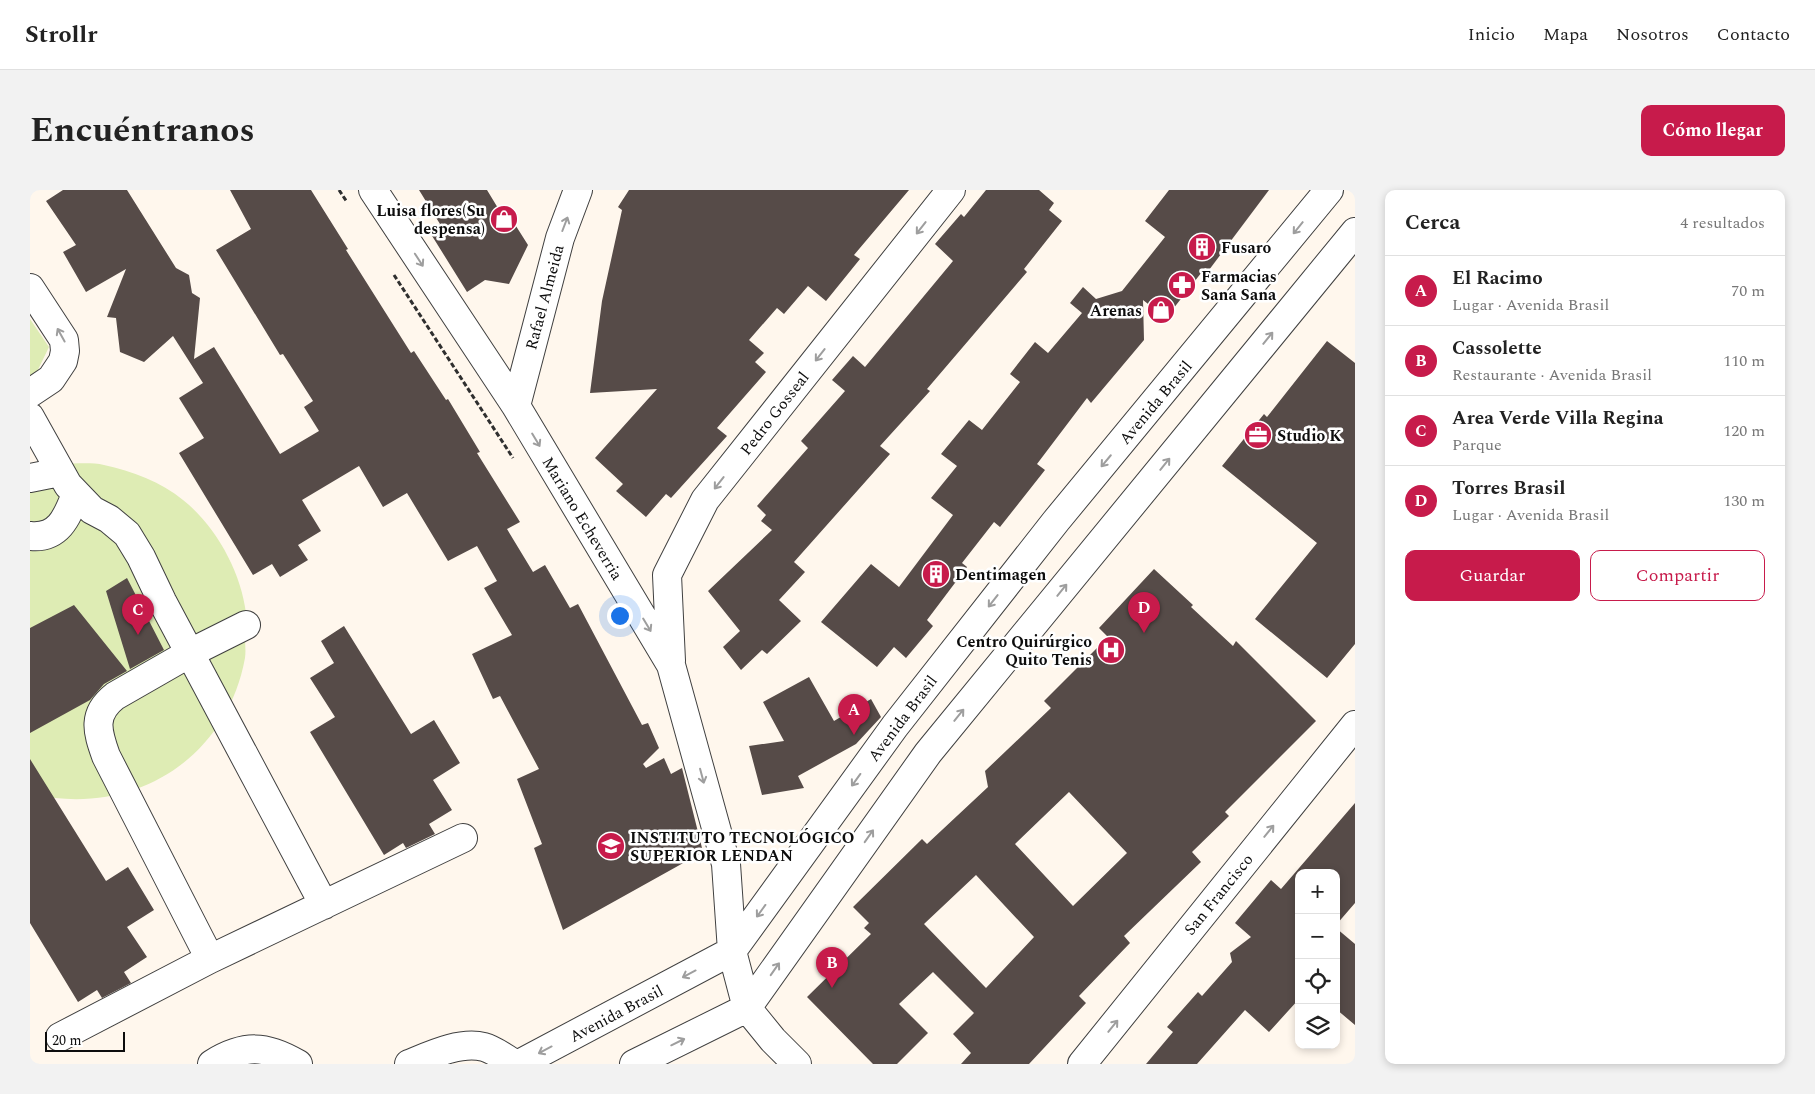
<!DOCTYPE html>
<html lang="es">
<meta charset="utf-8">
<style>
:root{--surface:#fff;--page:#f2f2f2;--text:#222;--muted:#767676;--line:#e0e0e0;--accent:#c71b4b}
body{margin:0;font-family:Spectral,serif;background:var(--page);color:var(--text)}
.controls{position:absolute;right:15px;bottom:15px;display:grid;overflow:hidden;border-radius:10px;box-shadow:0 2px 8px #0003}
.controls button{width:45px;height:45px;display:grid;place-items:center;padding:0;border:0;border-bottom:1px solid var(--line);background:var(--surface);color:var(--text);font:25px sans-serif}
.scale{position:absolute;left:15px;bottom:12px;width:80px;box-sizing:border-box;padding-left:5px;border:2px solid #0d0d0d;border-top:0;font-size:14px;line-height:18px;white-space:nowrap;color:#0d0d0d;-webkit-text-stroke:4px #fff;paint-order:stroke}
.you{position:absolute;left:589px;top:425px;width:18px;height:18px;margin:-12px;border:4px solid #fff;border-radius:50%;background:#1a73e8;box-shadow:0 0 0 8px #1a73e833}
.badge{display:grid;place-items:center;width:32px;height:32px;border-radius:50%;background:var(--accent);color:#fff;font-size:16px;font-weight:700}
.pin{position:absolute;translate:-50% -41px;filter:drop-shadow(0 1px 2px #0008)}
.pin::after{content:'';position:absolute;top:26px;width:18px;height:15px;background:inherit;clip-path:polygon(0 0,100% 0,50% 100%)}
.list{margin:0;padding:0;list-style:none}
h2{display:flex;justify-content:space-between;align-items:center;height:65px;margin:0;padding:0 20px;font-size:21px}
h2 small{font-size:16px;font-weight:400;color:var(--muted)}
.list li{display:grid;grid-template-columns:32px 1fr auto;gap:15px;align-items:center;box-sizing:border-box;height:70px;padding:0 20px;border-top:1px solid var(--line)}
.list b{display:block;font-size:19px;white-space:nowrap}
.list p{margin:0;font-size:16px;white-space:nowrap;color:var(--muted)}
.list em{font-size:16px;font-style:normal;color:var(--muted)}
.actions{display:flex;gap:10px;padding:15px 20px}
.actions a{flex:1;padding:11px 0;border:1px solid var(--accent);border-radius:10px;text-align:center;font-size:18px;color:var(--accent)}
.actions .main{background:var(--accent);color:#fff}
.icon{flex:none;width:28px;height:28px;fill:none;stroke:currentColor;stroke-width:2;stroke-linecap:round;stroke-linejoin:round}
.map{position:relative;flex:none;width:1325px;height:874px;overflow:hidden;border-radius:10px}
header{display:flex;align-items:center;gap:30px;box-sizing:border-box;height:70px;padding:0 25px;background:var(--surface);border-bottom:1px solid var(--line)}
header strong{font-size:24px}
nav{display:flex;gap:28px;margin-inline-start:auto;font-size:18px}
.intro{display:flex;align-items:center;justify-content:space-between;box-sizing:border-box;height:120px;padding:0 30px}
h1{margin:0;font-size:35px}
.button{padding:12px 22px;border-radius:10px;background:var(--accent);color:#fff;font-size:18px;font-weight:700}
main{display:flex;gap:30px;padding:0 30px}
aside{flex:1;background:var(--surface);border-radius:10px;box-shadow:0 2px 8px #0003}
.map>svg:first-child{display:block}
</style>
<header>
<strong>Strollr</strong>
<nav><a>Inicio</a><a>Mapa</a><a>Nosotros</a><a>Contacto</a></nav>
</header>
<div class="intro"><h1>Encuéntranos</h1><a class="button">Cómo llegar</a></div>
<main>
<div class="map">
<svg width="1325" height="874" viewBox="0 0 1325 874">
<rect width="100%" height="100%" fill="#fff7ed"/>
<!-- green -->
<path fill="#deecb4" d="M0,129L19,157L3,190L0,192Z
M29,274C44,274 60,272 74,275C102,281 131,292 153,310C186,336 211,382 216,423C217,430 216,438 215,446C215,453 216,461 215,468C198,561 118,618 25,608C17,608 8,604 0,601V281Z"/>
<!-- building -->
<path fill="#564b48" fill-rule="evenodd" d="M33,0H97L146,78L159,85L162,103L170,108L164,169L184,157L250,264L289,241L274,217L283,211L253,164L250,165L186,60L221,39L200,0H281L318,59L316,60L381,163L384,161L416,210L418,209L450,262L447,263L490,332L477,339L503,382L515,375L540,418L548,414L612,535L618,533L629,558L613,574L616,578L634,568L641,584L652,578L673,662L533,740L504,658L512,654L487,589L509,579L470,506L463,509L442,464L482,445L454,398L467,391L447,356L418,371L377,303L353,317L329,276L272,310L291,341L268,355L278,370L250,387L242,374L223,385L149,263L174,248L149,208L173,193L143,146L114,172L90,162L86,128L77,127L96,79L56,102L33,62L46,55L16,11Z
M389,0H457L474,28L479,25L498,55L479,94L455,90L437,102L399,41L410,34Z
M599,0H879L824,65L830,69L796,111L778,96L754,124L747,118L719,150L734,163L725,172L736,182L687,238L697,246L641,308L636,304L616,327L586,301L593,294L565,268L627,199L560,203L572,111L592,20L588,17Z
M956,0H1009L1024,13L1019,20L1032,31L994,79L997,82L897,199L900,201L850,256L860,264L764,372L775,382L749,410L771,431L737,464L732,460L711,480L693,457L710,441L678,401L742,340L731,331L736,325L727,316L778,258L771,251L815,201L802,190L823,166L835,177L923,71L905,54L931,24L934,27Z
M1139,0H1239L1179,80L1175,78L1136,128L1113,110L1114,150L1061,213L1057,208L1007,274L1015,280L970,337L964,332L932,373L937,377L897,430L903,436L876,468L864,457L847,477L791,432L841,374L869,397L923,325L901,308L927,276L911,264L939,230L952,240L990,192L980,184L1005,152L1018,163L1052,123L1040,113L1053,97L1066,109L1092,101L1135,47L1115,31Z
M1297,151L1325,173V454L1297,488L1225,429L1287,353L1192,276L1234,224L1237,227Z
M1124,379L1163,415L1161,417L1203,456L1206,451L1286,531L1195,622L1199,626L1162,662L1171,672L1094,746L1100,753L1049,806L1056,813L999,874H931L941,863L923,844L944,823L903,782L869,814L898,843L867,874H843L777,807L841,744L834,738L839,733L823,717L892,649L897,654L958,597L955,581L1021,518L1014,511L1078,447L1069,438ZM1039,602L1097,663L1043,716L985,654ZM946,685L1004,747L956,798L894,734Z
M97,388L134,460L100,479L76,401Z
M44,415L97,481L74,494L60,510L0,543V438Z
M314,436L381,544L404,530L430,573L403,590L422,620L399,634L405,644L376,658L373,653L354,665L280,542L305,527L280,488L304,473L291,451Z
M779,487L804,531L841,509L851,527L826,554L768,586L774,598L732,605L719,556L754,551L733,512Z
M0,569L76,691L98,677L124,720L97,737L117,767L94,782L101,793L72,808L67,800L48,812L0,733Z
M1325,613V713L1306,735V683H1269V809L1239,842L1215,820L1167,874H1116L1143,842L1137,837L1168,802L1172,806L1202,772L1200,763L1221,747L1205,733L1241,690L1251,699Z
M1306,738L1325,754V835L1306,819Z"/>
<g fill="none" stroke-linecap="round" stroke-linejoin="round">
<defs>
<path id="minor" d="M343,0L486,216L641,475L696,674L702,761L717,818L743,850L767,874
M0,98L34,150L35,161L33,171L21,189L0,203
M486,216L530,48L548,0
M0,227L38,295L62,320L79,329L97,344L111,367L132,411L294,715
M0,288L30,282
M0,346C29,349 37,327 46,304
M641,471L637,385L675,310L921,0
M180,769L76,566C67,541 62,524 85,506L160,463L216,435
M30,847L180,769L433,648
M182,874C214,854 236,855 268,874
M379,874C401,865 430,851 454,857C465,860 476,869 485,874
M489,874L702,761L865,536L1026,331L1299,0
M604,874L717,818L898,563L1325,42
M1052,874L1325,535"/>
</defs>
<!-- minor casing -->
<use href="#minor" stroke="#404040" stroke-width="30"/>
<!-- path -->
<path stroke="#2f2f2f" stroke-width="3" stroke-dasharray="5 2.5" stroke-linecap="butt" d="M309,0L317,12
M364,85L483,268"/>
<!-- minor -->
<use href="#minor" stroke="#fff" stroke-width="28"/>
</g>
<!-- one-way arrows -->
<defs><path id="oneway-shaft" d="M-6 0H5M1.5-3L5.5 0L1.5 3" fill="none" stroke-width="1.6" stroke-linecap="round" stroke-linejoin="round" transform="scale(1.25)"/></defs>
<g stroke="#9e9e9e">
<use href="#oneway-shaft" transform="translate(535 34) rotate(-69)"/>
<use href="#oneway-shaft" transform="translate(891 38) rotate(128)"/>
<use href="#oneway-shaft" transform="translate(1268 38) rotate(129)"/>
<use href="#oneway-shaft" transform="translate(389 70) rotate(57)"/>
<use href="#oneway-shaft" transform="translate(31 145) rotate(-119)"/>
<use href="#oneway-shaft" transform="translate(1238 148) rotate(-51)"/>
<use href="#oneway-shaft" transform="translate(790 165) rotate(128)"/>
<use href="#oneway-shaft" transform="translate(506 250) rotate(59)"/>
<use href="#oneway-shaft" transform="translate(1076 271) rotate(130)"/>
<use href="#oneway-shaft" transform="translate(1135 274) rotate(-51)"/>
<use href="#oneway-shaft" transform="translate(689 293) rotate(128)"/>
<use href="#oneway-shaft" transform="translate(1032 400) rotate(-51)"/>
<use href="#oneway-shaft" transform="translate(963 411) rotate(128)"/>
<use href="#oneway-shaft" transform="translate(617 435) rotate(59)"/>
<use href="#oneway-shaft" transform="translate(929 525) rotate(-51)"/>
<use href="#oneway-shaft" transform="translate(672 586) rotate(75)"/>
<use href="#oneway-shaft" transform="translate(826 590) rotate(126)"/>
<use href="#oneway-shaft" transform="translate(1239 641) rotate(-51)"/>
<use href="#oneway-shaft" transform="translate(839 646) rotate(-55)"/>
<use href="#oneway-shaft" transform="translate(731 721) rotate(126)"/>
<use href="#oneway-shaft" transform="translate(745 779) rotate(-55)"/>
<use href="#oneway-shaft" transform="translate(659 784) rotate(152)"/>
<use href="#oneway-shaft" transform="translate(1083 836) rotate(-51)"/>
<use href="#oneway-shaft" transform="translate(648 852) rotate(-26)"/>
<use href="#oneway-shaft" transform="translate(515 860) rotate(152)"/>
</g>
<!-- icons -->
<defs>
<symbol id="shop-disc" viewBox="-11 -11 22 22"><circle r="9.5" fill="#c71b4b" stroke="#fff"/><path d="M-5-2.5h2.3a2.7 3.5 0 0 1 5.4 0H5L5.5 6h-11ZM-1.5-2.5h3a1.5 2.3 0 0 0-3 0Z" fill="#fff"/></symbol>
<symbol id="building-disc" viewBox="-11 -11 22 22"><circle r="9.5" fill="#c71b4b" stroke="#fff"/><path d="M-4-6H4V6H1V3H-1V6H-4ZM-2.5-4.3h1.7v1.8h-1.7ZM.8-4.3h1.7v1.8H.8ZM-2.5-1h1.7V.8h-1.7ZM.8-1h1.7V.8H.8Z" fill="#fff"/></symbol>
<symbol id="pharmacy-disc" viewBox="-11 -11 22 22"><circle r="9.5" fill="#c71b4b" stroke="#fff"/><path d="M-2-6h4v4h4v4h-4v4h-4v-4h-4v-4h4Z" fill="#fff"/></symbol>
<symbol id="office-disc" viewBox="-11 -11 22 22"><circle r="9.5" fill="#c71b4b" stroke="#fff"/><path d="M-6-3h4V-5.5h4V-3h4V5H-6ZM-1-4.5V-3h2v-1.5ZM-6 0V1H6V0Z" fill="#fff"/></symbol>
<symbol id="hospital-disc" viewBox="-11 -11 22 22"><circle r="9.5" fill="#c71b4b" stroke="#fff"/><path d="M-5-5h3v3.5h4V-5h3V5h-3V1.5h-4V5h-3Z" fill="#fff"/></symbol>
<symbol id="university-disc" viewBox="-11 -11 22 22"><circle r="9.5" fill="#c71b4b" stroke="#fff"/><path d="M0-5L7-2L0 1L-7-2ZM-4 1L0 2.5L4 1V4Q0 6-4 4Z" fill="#fff"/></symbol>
</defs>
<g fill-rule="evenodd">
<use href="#shop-disc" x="458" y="13" width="32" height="32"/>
<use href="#building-disc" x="1156" y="41" width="32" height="32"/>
<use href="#pharmacy-disc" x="1136" y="79" width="32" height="32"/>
<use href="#shop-disc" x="1115" y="104" width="32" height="32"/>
<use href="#office-disc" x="1212" y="229" width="32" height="32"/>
<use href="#building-disc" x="890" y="368" width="32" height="32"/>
<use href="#hospital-disc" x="1065" y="444" width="32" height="32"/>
<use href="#university-disc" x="565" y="640" width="32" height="32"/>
</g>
<g text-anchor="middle" stroke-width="5" stroke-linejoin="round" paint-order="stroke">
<!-- poi labels -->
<g font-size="16" font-weight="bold" fill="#0d0d0d" stroke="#fff" text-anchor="start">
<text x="455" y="26" text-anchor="end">Luisa flores(Su<tspan x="455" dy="18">despensa)</tspan></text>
<text x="1191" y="63">Fusaro</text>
<text x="1171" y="92">Farmacias<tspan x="1171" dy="18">Sana Sana</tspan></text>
<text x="1112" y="126" text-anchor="end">Arenas</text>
<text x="1247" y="251">Studio K</text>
<text x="925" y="390">Dentimagen</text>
<text x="1062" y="457" text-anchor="end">Centro Quirúrgico<tspan x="1062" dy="18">Quito Tenis</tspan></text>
<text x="600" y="653">INSTITUTO TECNOLÓGICO<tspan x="600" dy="18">SUPERIOR LENDAN</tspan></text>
</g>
<!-- street labels -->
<g font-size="16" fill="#0d0d0d" stroke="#fff">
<text transform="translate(514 107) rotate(-75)" y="6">Rafael Almeida</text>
<text transform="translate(1125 212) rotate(-50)" y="6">Avenida Brasil</text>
<text transform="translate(744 223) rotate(-52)" y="6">Pedro Gosseal</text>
<text transform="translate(553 328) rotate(59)" y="6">Mariano Echeverria</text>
<text transform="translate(872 528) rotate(-53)" y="6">Avenida Brasil</text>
<text transform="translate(1188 704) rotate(-51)" y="6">San Francisco</text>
<text transform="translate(586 823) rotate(-28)" y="6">Avenida Brasil</text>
</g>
</g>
</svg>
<div class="controls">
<button>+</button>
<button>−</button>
<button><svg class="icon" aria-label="locate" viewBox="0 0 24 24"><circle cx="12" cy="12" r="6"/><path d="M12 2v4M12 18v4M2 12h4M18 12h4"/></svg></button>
<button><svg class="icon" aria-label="layers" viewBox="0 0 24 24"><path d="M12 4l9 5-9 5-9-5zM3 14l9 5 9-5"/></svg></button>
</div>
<div class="scale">20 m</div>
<div class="you"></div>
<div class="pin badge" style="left:824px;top:545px">A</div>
<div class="pin badge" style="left:802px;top:798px">B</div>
<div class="pin badge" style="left:108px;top:445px">C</div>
<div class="pin badge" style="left:1114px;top:443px">D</div>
</div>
<aside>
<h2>Cerca<small>4 resultados</small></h2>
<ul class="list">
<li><span class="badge">A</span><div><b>El Racimo</b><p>Lugar · Avenida Brasil</p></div><em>70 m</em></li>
<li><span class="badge">B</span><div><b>Cassolette</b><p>Restaurante · Avenida Brasil</p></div><em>110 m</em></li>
<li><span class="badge">C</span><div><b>Area Verde Villa Regina</b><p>Parque</p></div><em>120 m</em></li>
<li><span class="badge">D</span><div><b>Torres Brasil</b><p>Lugar · Avenida Brasil</p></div><em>130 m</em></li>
</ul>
<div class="actions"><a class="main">Guardar</a><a>Compartir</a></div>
</aside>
</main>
